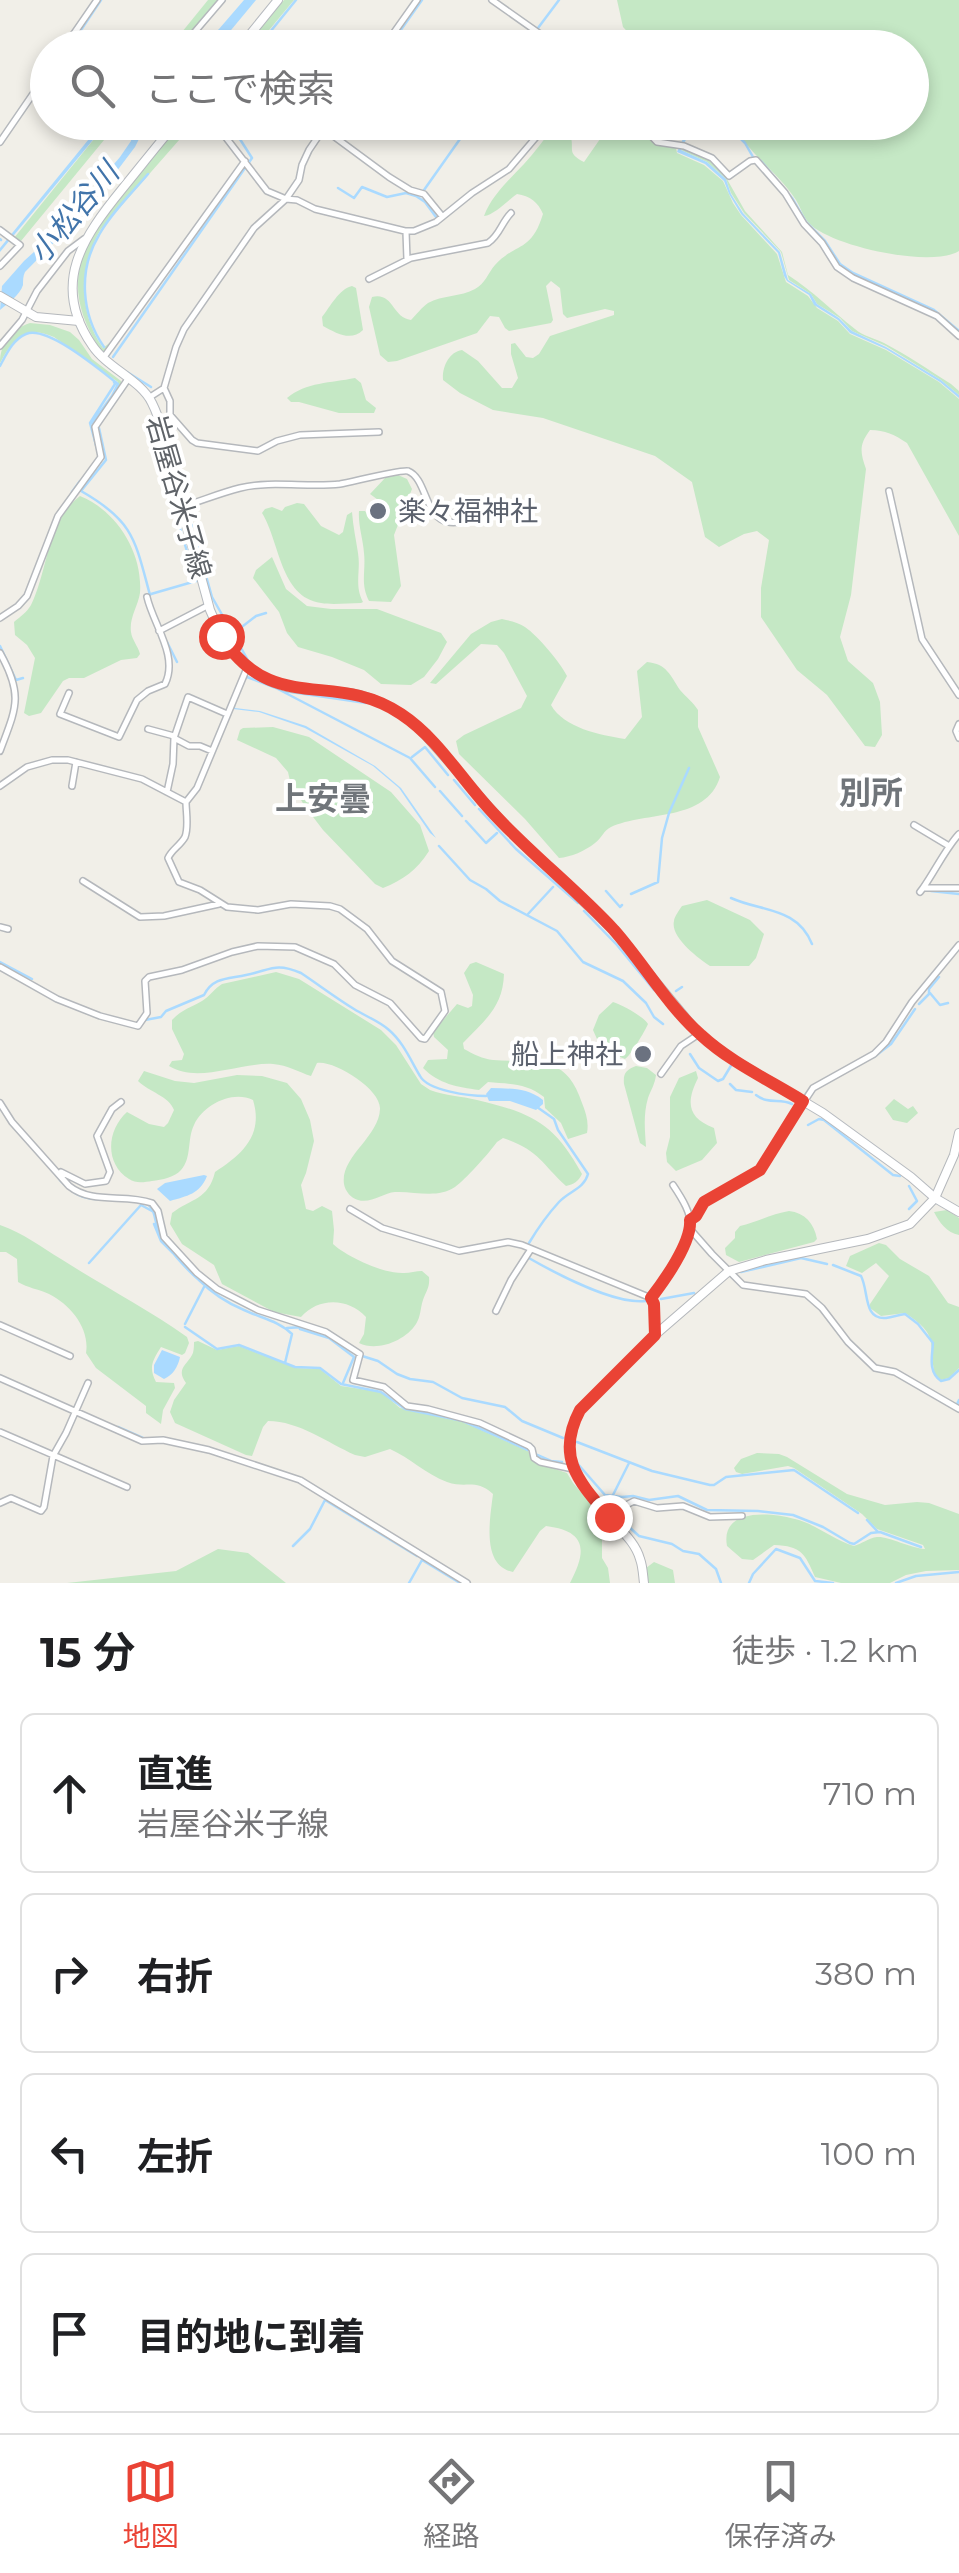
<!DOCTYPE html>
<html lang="ja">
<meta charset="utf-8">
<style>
:root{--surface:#fff;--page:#f6f6f6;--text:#202124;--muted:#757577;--line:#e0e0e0;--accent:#ea4335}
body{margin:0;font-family:Montserrat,"Noto Sans JP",sans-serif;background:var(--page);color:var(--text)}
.stop{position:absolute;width:30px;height:30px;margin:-22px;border:8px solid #ea4335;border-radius:50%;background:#fff}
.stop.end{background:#ea4335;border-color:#fff;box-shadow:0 2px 10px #0008}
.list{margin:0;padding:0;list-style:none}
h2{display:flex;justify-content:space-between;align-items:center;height:130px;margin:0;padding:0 40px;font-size:42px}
h2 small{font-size:32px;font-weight:400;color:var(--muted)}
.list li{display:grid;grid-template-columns:65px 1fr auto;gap:30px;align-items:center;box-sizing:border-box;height:160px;margin:0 20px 20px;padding:0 20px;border:2px solid var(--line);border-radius:15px}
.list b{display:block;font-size:38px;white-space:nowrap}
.list p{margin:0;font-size:32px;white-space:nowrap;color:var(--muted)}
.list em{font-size:32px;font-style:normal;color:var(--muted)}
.icon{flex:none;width:55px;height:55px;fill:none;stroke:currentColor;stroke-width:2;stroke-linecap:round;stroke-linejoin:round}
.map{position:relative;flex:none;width:959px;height:1583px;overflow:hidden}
.search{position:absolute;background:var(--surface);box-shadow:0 5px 15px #0003;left:30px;right:30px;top:30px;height:110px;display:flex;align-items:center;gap:25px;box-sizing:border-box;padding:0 35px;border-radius:55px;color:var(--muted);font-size:38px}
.sheet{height:850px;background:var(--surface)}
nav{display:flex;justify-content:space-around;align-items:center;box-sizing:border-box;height:140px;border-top:2px solid var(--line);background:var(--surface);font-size:28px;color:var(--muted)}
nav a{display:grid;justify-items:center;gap:5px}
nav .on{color:var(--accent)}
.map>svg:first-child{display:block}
</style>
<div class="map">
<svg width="959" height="1583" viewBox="0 0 959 1583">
<rect width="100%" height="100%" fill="#f1efe8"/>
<!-- green -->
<path fill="#c5e8c5" d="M208,0H220L179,47L169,48Z
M284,0H294L255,47L244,48Z
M617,0H959V251C931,268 837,247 812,226C804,220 801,208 796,200C784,182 769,169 755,154C742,139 733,128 713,123L912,122V48L642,47L623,27Z
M107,123H118L21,241L14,238Z
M182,123H194L101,229C79,266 78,312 103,348L117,337L105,352L101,351C58,284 80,245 126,189C145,167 163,145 182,123Z
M615,123H633L658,144L676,148L677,153L704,165L723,181L733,203L741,215L777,254L786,282L808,296L817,308L838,321L850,334L886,350L939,382L959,399V536L907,443C895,435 885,430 870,430C859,445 860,452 866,469L851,595L840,637L848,661L873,683L880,702L882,735L875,747L865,746L827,695L797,670L761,617V588L769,540L757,531L744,534L719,547L705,537L692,482L655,456L543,418L493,410L460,393L443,380C442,367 449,352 462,350L478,361L502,388H512L518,378L511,354V344L515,343L526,357L533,358L539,354L550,336L614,315V311L605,309L567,318L563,314L560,288L551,281L546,286L553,320L551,323L509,331L505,328L499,317L490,316L477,333L397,361L388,362L380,355L369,307L372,297C394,292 392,318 411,320C416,315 422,307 428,303C442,295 461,297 475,289C485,284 488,273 495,265C516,242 531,253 543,214C538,202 530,196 517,194C507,201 494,215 484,216C492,195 509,180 524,164C535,152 545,138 555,125L564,127C566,130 570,133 571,137C574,151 567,153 584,162L607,129Z
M683,148L711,159L723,172L745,211L782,252L788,275C813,291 832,311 855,329C863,336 874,338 884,343C907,355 929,370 951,384L959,391V395L941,380L886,346L852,331L840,318L817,304L811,294L789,280L781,252L744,213L731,193L726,179L707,162L681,150Z
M352,286L356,288L363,330C351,342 336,333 323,326L322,317C330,307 339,289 352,286Z
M30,323L50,325L70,332L79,340L92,359L121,381L122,385L112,399L118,382L54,337C25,324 13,339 0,363C0,344 11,329 30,323Z
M355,378L361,383L366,400L376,408L374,413H339L299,402H291L287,398C306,382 331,383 355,378Z
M398,475L407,479L412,489L394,535L401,586L391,602L369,601C360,584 366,571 364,553C363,538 358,526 359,511H365L372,521L386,519L388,510L385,505L370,494L386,477Z
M80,496C117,511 143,553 140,593C138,606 129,618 131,632C132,640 138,646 140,654L137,658L121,660L84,678H69L63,681L41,713L29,716L24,713L35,658L27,645L15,635L14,622C20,617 27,612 31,605C48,571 47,520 80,496Z
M297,503L304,504L321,526L339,535L343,532L347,515L352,512C353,526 356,540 358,553C361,571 354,585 363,602L361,603C348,603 333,605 321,603C280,597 280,542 262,513L265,509L272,507L282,511L285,507Z
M272,557L286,589L307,606L331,609H377L441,633L447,642L438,659L424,677L411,685L381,684L364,670L332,657L298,647L287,633L279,612L253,578L256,570Z
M502,619C510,621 518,622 525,627C538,636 560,662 567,676L551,705C564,728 600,735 625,739L642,717L637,671L647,662C667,664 670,675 680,690C686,697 693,702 698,710V727L720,777C706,822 646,811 611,827C604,830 601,839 595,843C585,851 571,857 559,858L525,819L459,754L456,741L464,735L521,708L527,696L504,653L497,645L481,644L436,684L430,683L471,634L491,622Z
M273,727L309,737L391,792L420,825L429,851C417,870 403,880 383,888L375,884L323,830L304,805L290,781L288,772L276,758L237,740L240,730L243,728Z
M707,900L750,920L764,934L756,958L749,966H710C698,958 670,937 674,921C674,917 680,909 682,906Z
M476,962L504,974C503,1007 485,1020 463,1043L464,1049C473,1054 483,1059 493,1060C536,1063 566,1053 582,1103C586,1113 589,1122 587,1133L568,1139L561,1123L545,1108L544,1097C527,1083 509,1084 488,1082L479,1090C457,1087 439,1084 423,1068L428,1060L447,1059L448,1050L434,1037L433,1032L457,1004L468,1008L472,1006L473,995L464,973L470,964Z
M276,972L299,979L381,1030L396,1045L421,1084L430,1090C446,1096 461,1096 477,1100C532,1113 554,1123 582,1174C578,1182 574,1184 566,1186C541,1163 539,1150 503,1138L497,1142C490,1152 464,1181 455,1187C437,1199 415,1191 395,1192C383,1193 371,1204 358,1200C351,1198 345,1191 344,1184C340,1157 379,1137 380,1109C381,1089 334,1060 317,1063L311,1076C298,1072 288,1065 273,1064C240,1062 198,1084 169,1066L172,1061L182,1060L184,1054L172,1029V1020C181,1010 190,1008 202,1001C210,996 214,989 222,984Z
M613,1002C622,1005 643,1016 648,1024C645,1031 631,1055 625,1059L608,1052V1047L597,1039L593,1030L599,1015Z
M636,1066L647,1068L656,1075C655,1084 651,1090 648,1098C643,1115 645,1131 646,1147L640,1143L624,1084C623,1073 626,1070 636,1066Z
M144,1071L175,1081L194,1083L237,1075L262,1076L287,1083L301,1099L310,1120L314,1141L306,1173L301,1185L306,1209L313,1211L322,1206L332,1211L334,1230L333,1244C347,1257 384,1274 404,1273C410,1273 416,1271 422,1271L429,1277C430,1288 426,1291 423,1300C420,1309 421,1316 416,1324C405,1341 377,1352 359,1343L364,1334L366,1317C348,1298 319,1297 301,1317L274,1312L222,1284L214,1265L182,1244L170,1224L172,1213C192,1198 208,1200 215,1172C241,1155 264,1136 253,1100C232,1090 203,1105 194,1125C187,1139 192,1158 181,1170C175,1177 162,1180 152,1181C145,1182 136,1184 129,1179C104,1163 107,1130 127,1112L149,1124L164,1127L168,1123L174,1110C169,1096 149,1092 138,1081Z
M696,1071L698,1078C686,1102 687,1118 714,1128L717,1143L702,1160L676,1171L667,1162L666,1153L670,1137V1097L679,1078Z
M894,1099L908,1109L913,1106L918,1113L907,1123L893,1120L885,1108Z
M947,1210L959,1218V1235C947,1233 939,1222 934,1212Z
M789,1211C805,1213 814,1223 817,1239L814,1242L739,1262L726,1255L725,1248L735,1238V1232L740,1226C756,1222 772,1214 789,1211Z
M0,1225C23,1233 41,1247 61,1259C103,1286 146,1308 187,1337L189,1343L185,1353L182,1355L161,1347C153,1360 148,1367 156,1382L174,1383L175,1388L163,1410L161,1424L146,1413V1406L96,1368L86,1353C90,1329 71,1305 49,1294C38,1289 28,1288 18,1282L17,1259L6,1252H0Z
M879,1243L886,1245L900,1259L929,1276L948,1303L959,1307V1368L949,1378L941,1380L935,1375C928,1341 940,1336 905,1313L881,1316L870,1308V1304L889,1276L876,1263L862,1273L846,1266L850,1256Z
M198,1341L217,1350L239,1346L296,1368L320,1369L341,1386L381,1392L400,1408L463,1422L528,1451L533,1460L540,1464L567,1473L573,1483L602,1516V1558L608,1568L610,1583H570C587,1551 587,1531 546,1526L540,1531L513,1572C481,1566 490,1519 493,1494C475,1478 467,1489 447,1482C426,1474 410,1458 390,1449L365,1457L355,1455C328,1443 299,1421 268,1421L263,1427L252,1456L246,1455L175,1423L170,1412L174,1400L186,1383C176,1369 186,1366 192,1355C194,1352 194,1345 194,1342Z
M757,1453L779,1454L787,1457L847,1494L885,1505L917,1502L929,1503L959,1514V1570L926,1571L906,1575L890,1583H841L815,1577C805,1554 802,1546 774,1545L753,1560L742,1559L727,1546C720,1508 770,1512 795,1519C816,1524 833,1540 854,1546C861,1544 869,1538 877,1537C888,1536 910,1548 925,1549L923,1545L877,1529L862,1514L794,1468L788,1466L742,1474L736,1472L734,1468L741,1459Z
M218,1549L248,1553L286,1583H67L176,1571Z
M654,1562L673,1570L675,1583H648L646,1568Z"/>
<!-- water -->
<path fill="#aadaff" d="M244,0H256L217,47H198L219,29Z
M102,123H107L0,252V248Z
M136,123H147L135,147L92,204L25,272C23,276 23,280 23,285C20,295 7,304 0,310L2,286L24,261L56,232L120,157L131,141L132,127Z
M690,123H694L681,150L707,162L726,179L731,194L743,213L780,252L788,280L811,294L817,304L839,318L852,331L886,347L941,380L959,395V398L940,382L886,349L850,333L838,320L814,305L809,295L787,281L784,276L778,253L741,214L729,194L724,181L705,164L677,152Z
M237,696L235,708L260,711L306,726L375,766L401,788L436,838L430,833L399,788L373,766L305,728L259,712L233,709Z
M491,1088C510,1089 526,1087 543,1100V1104L536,1110L510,1101H489L486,1094Z
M204,1175L207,1176C200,1194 187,1196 170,1201L157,1189L165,1183Z
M162,1350L180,1357C178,1367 173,1375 164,1379L154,1373V1365Z"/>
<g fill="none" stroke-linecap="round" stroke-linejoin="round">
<!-- stream -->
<path stroke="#aadaff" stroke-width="2.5" d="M538,28L559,0
M69,48L101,0
M257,48L296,0
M388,48L422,0
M525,48L533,36
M710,122L738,136L745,143L753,157L761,161L792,198L806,222L825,241L840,264L853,273L934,310L959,331
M338,188L354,198L362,187L387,197L406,193L416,196L425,202L436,217
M424,190L472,122
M0,239L1,240
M104,347C81,314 78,270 99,235C111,213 132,193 148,174
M113,357L252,158L229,122
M0,366C6,355 13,339 26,334C47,325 100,370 118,384L112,396L92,423
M127,372L151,387
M99,428L106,460L81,491C134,521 135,540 150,595
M97,449L90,423L115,384L114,382
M171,451L192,527
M72,492L80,481
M197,544L212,597L249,662
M151,594L196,581L179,525
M234,633L256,616L266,613
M167,642L177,662
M0,646L16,680L23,678
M247,677L276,688L410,758L435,787
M284,691L366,703
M412,757L425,747L448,775
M454,780L475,805
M440,791L462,816
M479,809L516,849L578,903
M466,821L486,843L497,833
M439,846L470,880L486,889L500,901L557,931L583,962L623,981L646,1003L654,1017L663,1024
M606,891L620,907L622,905
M931,891L959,894
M631,894L658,882L662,838L669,813L689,768
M731,898C762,912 797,907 812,944
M584,911L617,945L654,990
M528,914L553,887
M0,962L32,979
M676,991L682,987
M930,993L940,1005L948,1003
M919,1004L929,994V989L939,977
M145,1020L161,1017L166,1011L204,995C213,977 228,979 246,975C271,970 275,962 301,973C319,985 336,998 354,1009C365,1016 379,1021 389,1030C403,1042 410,1059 420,1076C428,1091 470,1096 486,1096
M690,1054L699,1068L718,1081L723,1079L732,1064
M874,1057L891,1044L915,1009
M730,1084L736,1090L752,1092
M756,1095C769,1105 779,1098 792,1104
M0,1108L25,1140
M808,1125L819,1119L824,1120L893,1175L900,1176
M60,1180C73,1193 82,1200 100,1199
M909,1186L917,1201L909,1209
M148,1204C157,1213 154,1222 159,1232C166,1247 186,1269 199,1280C212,1293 227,1303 244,1310C261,1318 279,1321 292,1334L285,1363
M154,1224L161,1241L173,1253
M529,1243C538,1228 547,1215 559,1202C569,1191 584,1189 588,1174L558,1130L554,1119L537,1107
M527,1257C555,1273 615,1305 646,1301
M89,1263L141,1205L152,1211
M833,1265L861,1276C869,1291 863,1320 886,1318C893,1317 898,1315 905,1314L918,1324L933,1343C932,1357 928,1372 941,1381L949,1379L959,1370
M741,1272L801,1258L827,1264
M661,1299L694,1293
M185,1324L204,1287
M185,1327L217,1349L239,1345L295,1367L320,1368L341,1384L381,1392L405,1409L463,1421L528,1450
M287,1328L304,1327
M300,1329L329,1338L354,1357L343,1383
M359,1355L378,1361L397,1374L410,1379L433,1382L462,1398L505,1407L522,1421L563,1438
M959,1400L957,1404L959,1405
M118,1427L143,1438
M577,1442L652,1471L710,1485H714L726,1477L794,1470L858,1513
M535,1454L551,1461L562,1462
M577,1463L605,1495L613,1509
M605,1495L622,1497L633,1496L649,1500L678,1496L707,1510L758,1511L793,1515L823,1527L850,1543L854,1544L871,1533L880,1532L921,1547
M613,1495L629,1463
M615,1514L639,1536L672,1544L683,1551L699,1554L716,1569L721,1583
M867,1520L878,1532
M293,1546L310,1529L325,1500L417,1556
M409,1583L422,1560L460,1583
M749,1583L753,1574L776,1549L800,1558L815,1581L833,1583
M896,1583L916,1576L959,1572"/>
<defs>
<path id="minor" d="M492,0L560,48
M64,48L97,0
M181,48L222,0
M383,48L417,0
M214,122L267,191L286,199L297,200L315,209L405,231H414L436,222L472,193L509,169L549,122
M638,122L657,142L684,146L712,158L729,176L750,161L756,160L785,193L804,224L822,243L837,267L853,278L937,316L959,336
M324,129L389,177L410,190L424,194L442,216
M0,142L48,72
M0,230L20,245L0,266
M406,232L407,259
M369,279L411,258L488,243C500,235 501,223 511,213
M0,346L22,320L37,291L68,251L84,239
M104,357L245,161
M164,388L170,401V415L192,440L197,443L258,451L277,441L300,435L379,432
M150,397L164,388L176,347L184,329L254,228L286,199L299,180L302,165L309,150L328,122
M889,491L922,639L959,695
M181,507C201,501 220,493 240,488C271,480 309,488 340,484C352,482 401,469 408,471C433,481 420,544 480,515L483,508
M0,618L18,606L27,596L58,516L101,457L95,427L128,379
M159,631L209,605
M0,653C24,696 16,708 0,751
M69,693L60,714L119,737L137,700L148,691L165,684C179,656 153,624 147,597
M959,724L956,731L959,738
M148,729L174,736
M174,738L189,746H200L212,751
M0,786L27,767L52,760H68L142,779L186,802L197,788L247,668
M72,786L76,762
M167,792L173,764L174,738L188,697L227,714
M914,825L949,846
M83,881L140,917L164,916L219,904
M923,888C935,871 946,848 959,834
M920,892L923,888H959
M0,927L8,929
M0,967L57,999L100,1016L138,1026L147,1013L145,981L149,977L182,970L232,952L258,946L295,947L334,964L355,985L390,1003L421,1038L425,1039L445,1011L441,992L392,961L367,929L340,909L330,906L291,904L258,910L227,907L200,890L179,882L168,858C172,849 180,846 185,837C189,827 186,812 186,802
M661,1074L681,1046L699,1034
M0,1103L12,1122L69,1186C93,1205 124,1193 152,1203L158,1211L164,1237L197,1273L217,1289L258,1310L326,1332L360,1354L353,1380L384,1387L407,1406L428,1409L480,1423L529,1446L532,1449L534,1458L540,1462L573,1469
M61,1172L85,1184L106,1181L110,1172L97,1136L112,1109L121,1102
M350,1209L382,1228L459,1251L508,1242L522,1245L651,1298L654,1303L655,1333
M690,1220L696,1216L705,1202L759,1170L813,1088L874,1054L886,1042L912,1002L959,945
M690,1229L712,1254L743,1285L806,1294L822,1308L848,1342L875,1368L895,1372L959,1409
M651,1298C661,1284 688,1246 690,1229C693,1215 681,1197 673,1185
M496,1311L511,1280L531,1249
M0,1325L70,1356
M0,1378L142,1441L163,1440L209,1450L300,1480L467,1583
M0,1432L127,1487
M0,1503L11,1498L41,1511L44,1507L53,1456L66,1433L88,1383
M607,1515L634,1501L657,1508L683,1506L710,1517L742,1516"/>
<path id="tertiary" d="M0,296L36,317L79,321
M644,1583C643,1576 643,1567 640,1559C636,1544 623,1532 613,1521C581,1486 555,1458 580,1410L655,1335L729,1271L766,1260L868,1239L910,1224L935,1198L954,1155L959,1133"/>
<path id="secondary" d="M239,48L278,0
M177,122C158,144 141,166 123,188C83,237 50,284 92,345C107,368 141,380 152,403C163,425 167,452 173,477C185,521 198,565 210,610C226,648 248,680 292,688C316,692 340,689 363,696C384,701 401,714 418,727L512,833L612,929L699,1034L731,1058L823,1113L911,1177L935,1198L959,1212"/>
</defs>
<!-- minor casing -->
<use href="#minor" stroke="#b5b8bc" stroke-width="8"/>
<!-- tertiary casing -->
<use href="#tertiary" stroke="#b5b8bc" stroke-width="10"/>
<!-- secondary casing -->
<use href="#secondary" stroke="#b6babf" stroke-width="10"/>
<!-- minor -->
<use href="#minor" stroke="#fff" stroke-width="5"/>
<!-- tertiary -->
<use href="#tertiary" stroke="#fff" stroke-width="8"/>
<!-- secondary -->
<use href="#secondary" stroke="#fff" stroke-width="8"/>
</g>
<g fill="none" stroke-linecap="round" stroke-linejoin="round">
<!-- route -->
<path stroke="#ea4335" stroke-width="12" d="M221,636C273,717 334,669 401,714C439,739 463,782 494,814C532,855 576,889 614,930C644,964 667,1005 701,1035C730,1062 769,1080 803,1101L760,1170L704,1202L696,1216L690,1220C692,1242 664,1281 651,1298L654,1304L655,1335L580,1410C555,1457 579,1482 609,1517"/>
</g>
<!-- markers -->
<g fill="#6b7280" stroke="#fff" stroke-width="4">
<circle cx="378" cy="511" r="10"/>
<circle cx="643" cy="1054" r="10"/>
</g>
<g text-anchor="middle" stroke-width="8" stroke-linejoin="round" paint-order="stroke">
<!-- street labels -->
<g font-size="28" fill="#5f6368" stroke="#fff">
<text transform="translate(179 497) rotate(74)" y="10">岩屋谷米子線</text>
</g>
<!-- worship labels -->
<g font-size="28" fill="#5b616d" stroke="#fff" text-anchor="start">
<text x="398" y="521">楽々福神社</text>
<text x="623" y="1064" text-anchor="end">船上神社</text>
</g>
<!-- water labels -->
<g font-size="30" font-style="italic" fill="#4174aa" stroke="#fff">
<text transform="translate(74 213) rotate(-50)" y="10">小松谷川</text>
</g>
<!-- quarter labels -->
<g font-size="32" font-weight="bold" fill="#70757a" stroke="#fff">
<text x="871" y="804">別所</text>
<text x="323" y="810">上安曇</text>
</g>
</g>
</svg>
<div class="stop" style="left:221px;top:636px"></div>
<div class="stop end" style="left:609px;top:1517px"></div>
<div class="search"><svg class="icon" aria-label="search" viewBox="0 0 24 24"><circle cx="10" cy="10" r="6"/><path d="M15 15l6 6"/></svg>ここで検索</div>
</div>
<section class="sheet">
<h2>15 分<small>徒歩 · 1.2 km</small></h2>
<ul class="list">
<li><svg class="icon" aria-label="ahead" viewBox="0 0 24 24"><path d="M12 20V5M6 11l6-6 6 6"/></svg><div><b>直進</b><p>岩屋谷米子線</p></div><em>710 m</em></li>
<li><svg class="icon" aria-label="right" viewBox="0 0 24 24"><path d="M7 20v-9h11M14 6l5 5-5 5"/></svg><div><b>右折</b></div><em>380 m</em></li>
<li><svg class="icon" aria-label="left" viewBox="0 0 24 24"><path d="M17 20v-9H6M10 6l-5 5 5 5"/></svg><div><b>左折</b></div><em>100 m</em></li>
<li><svg class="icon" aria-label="arrive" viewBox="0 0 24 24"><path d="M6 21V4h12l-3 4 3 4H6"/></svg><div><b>目的地に到着</b></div></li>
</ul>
</section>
<nav>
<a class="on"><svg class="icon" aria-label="map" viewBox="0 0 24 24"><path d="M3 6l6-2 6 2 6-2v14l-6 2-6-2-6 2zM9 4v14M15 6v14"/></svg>地図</a>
<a><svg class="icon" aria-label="directions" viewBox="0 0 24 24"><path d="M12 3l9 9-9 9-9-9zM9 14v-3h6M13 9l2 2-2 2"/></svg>経路</a>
<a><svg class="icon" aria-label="saved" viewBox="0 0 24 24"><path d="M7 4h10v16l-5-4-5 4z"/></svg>保存済み</a>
</nav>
